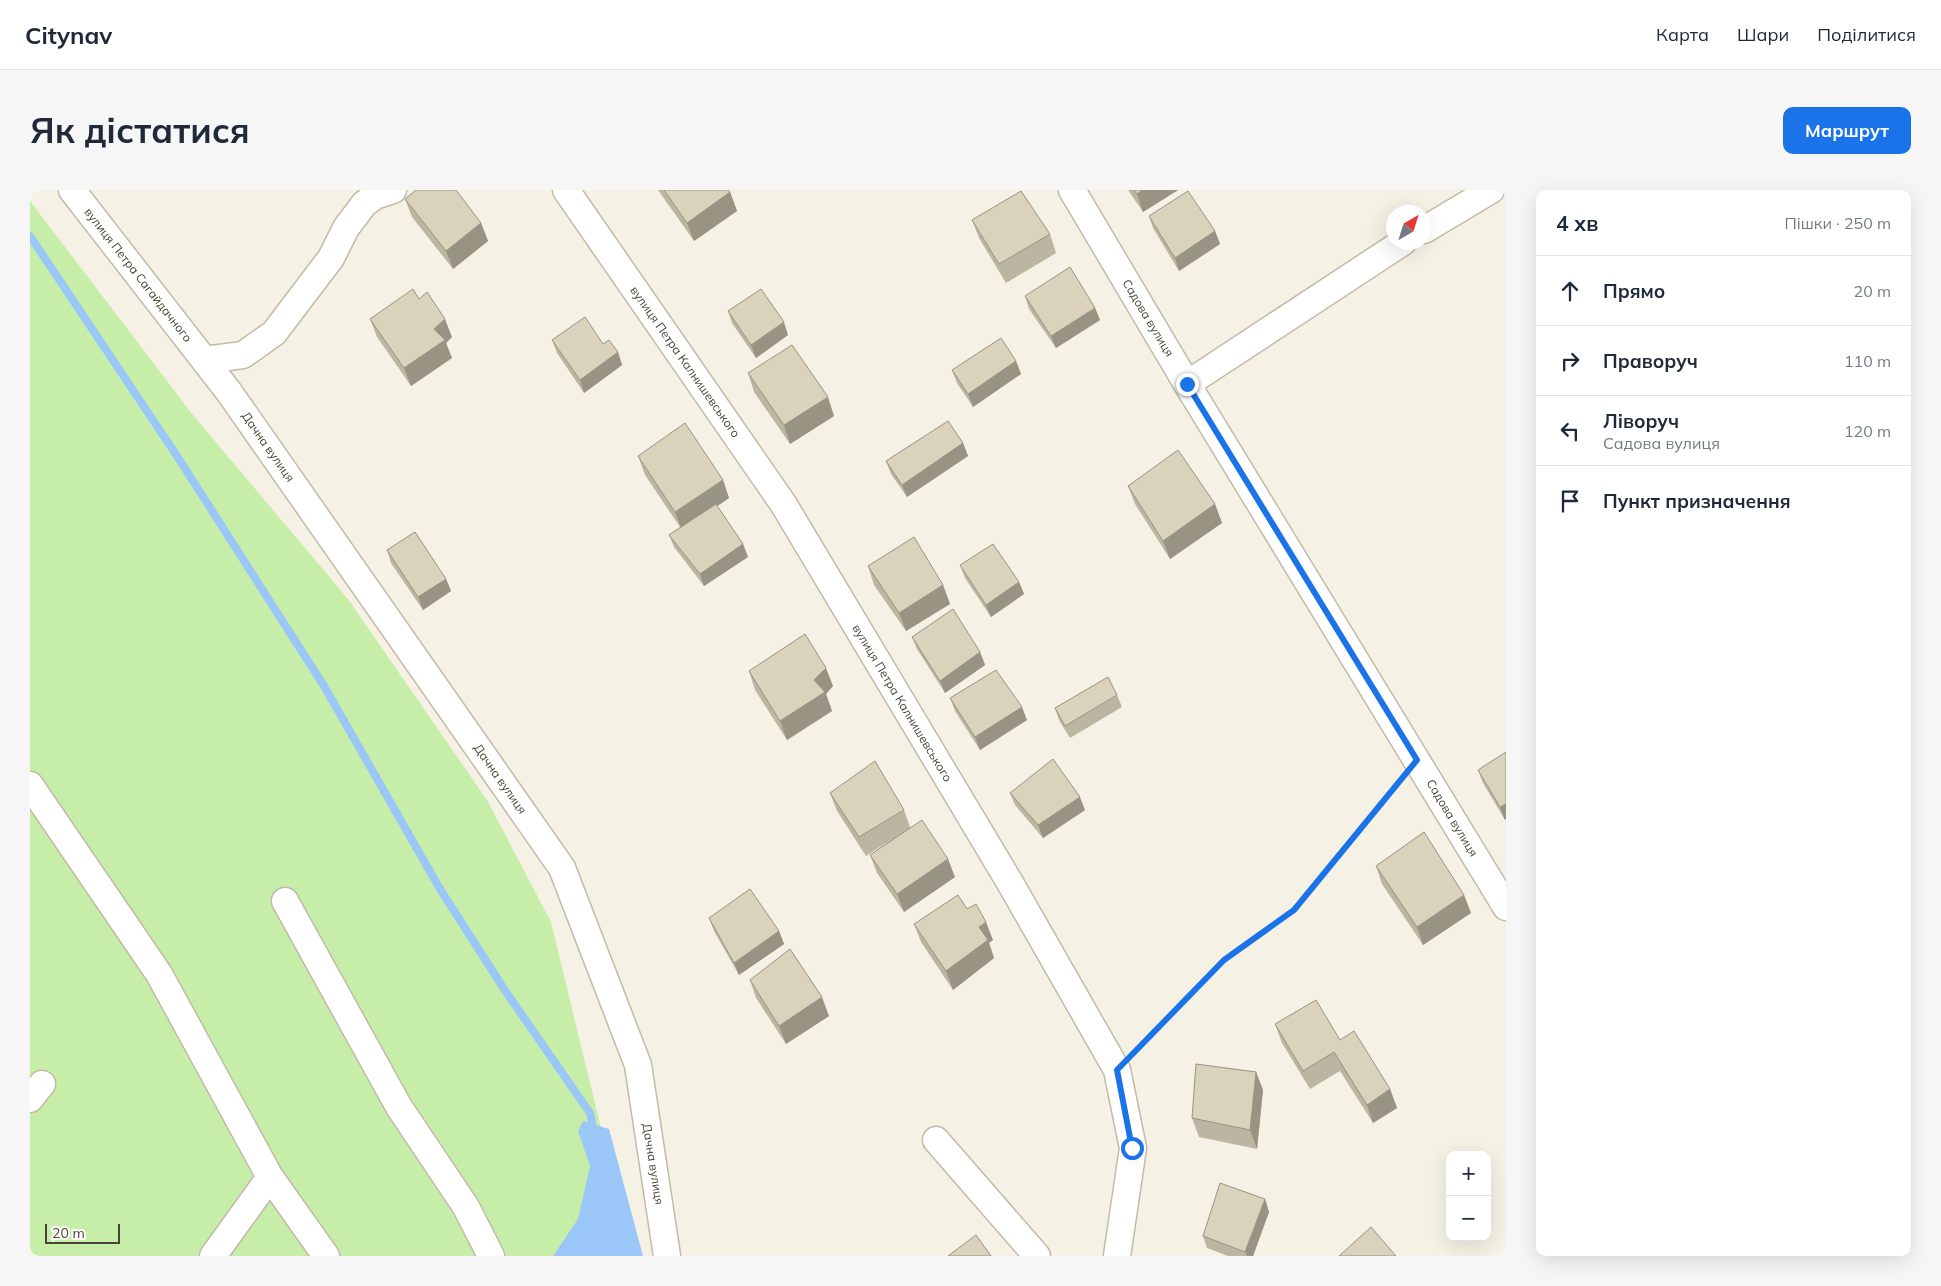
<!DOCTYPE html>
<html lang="uk">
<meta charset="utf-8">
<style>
:root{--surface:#fff;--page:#f6f6f7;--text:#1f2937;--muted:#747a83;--line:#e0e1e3;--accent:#1a73e8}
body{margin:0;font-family:Mulish,sans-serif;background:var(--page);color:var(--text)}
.controls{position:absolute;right:15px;bottom:15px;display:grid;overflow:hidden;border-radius:10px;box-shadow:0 5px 20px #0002}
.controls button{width:45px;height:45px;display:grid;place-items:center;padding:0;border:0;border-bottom:1px solid var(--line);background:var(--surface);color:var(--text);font:25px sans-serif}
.compass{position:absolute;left:1356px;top:15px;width:45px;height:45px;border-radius:50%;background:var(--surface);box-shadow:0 5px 20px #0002;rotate:39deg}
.scale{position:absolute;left:15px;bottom:12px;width:75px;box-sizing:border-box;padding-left:5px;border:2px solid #484334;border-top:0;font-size:14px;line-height:18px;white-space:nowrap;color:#484334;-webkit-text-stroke:4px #fff;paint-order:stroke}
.stop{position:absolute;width:15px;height:15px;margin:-11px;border:4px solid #1a73e8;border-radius:50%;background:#fff}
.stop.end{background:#1a73e8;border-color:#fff;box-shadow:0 1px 5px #0008}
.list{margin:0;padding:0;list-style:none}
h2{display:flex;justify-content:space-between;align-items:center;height:65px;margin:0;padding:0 20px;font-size:21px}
h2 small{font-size:16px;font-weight:400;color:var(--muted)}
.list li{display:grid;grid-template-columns:32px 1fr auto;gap:15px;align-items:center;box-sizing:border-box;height:70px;padding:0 20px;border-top:1px solid var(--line)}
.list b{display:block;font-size:19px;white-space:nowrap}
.list p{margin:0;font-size:16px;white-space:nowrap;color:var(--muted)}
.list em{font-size:16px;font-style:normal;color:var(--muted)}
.icon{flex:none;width:28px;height:28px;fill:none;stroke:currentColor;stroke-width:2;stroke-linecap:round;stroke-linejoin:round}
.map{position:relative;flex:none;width:1476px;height:1066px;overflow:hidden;border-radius:10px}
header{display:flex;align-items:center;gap:30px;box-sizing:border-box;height:70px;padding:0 25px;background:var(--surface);border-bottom:1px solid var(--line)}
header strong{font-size:24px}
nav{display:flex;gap:28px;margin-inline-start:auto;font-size:18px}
.intro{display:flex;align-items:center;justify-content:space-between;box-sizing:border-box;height:120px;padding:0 30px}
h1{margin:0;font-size:35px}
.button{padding:12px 22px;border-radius:10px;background:var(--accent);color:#fff;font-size:18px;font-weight:700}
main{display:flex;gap:30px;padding:0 30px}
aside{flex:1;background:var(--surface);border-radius:10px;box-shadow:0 5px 20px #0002}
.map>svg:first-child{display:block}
</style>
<header>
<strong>Citynav</strong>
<nav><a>Карта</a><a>Шари</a><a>Поділитися</a></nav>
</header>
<div class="intro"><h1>Як дістатися</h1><a class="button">Маршрут</a></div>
<main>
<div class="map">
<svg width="1476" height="1066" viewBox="0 0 1476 1066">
<rect width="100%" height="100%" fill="#f5f2e5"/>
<!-- green -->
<path fill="#c7eea9" d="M0,11L163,225L318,409L457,610L521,732L602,1066H0Z"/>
<!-- water -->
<path fill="#9bc7f8" d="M553,931L579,939L613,1066H523L548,1029L560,976L548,941Z"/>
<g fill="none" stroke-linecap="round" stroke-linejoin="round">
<!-- stream -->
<path stroke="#9bc7f8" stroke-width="8" d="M0,46L147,266L294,496L410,699L476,802L560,923L564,942"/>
<defs>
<path id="minor" d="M42,0L199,202L532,678L608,875L637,1066
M536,0L754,315L979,691L1087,880L1103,958L1087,1066
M1042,0L1157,194L1476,717
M1394,40L1461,0
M174,170L213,165L244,143L301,68L316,38L334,14L345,6L363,0
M1157,194L1373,52
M0,595L129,784L240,987L296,1066
M255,711L369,917L436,1017L461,1066
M0,909L12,894
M906,950L1007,1066
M183,1066L240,987"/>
</defs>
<!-- minor casing -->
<use href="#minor" stroke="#c1bba7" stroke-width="29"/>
<!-- path -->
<path stroke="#c5ba96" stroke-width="3" stroke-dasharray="2.5 2.5" stroke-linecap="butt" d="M1105,861L1195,770L1264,719L1370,590"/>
<!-- minor -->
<use href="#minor" stroke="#fff" stroke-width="26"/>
</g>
<!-- wall -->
<path fill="#bcb5a2" d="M628,0H698L700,2L707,21L664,51Z
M1098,0H1148L1113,22Z
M375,9L451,33L458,51L423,79L382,27Z
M1119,26L1185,41L1190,54L1149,81L1123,38Z
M942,30L1020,44L1026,63L976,93L949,48Z
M995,106L1065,118L1070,130L1026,158L999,119Z
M389,109L422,147L416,153L422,168L381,196L347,147L340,129Z
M698,121L758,145L726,168L702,133Z
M522,150L573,154L588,162L592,175L554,203L527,163Z
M986,171L991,184L943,217L927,193L922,180Z
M718,183L804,226L760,254L724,202Z
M933,253L938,266L877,307L861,284L856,271Z
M608,266L693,290L699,308L687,316L713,354L718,367L674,396L644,357L639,345L650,337L615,285Z
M1098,296L1185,314L1192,333L1140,369L1105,314Z
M357,360L416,389L421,401L393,420L361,373Z
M930,375L989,392L994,404L961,427L935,388Z
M838,376L913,395L920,414L876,441L844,395Z
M882,447L950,462L955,475L915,503L887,459Z
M719,481L803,496L796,504L802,521L757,550L725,500Z
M1087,505L1092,517L1040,548L1029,530L1025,518Z
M920,508L997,530L950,560L925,521Z
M1476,562L1475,630L1453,593L1448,580Z
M800,603L874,620L880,637L925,687L874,722L847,683L840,665L864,648L836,666L807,621Z
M980,603L1055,620L1013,648L985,615Z
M1346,676L1434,705L1441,723L1393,755L1352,694Z
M937,719L963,750L959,753L964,768L923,800L891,752L884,734Z
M679,728L749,741L754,754L709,785L684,741Z
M720,790L799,826L756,854L726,808Z
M1245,834L1310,850L1360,899L1367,918L1343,933L1310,881L1280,899L1252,853Z
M1226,882L1233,900L1227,959L1169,947L1162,928Z
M1235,1009L1239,1022L1223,1066H1198L1177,1058L1173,1046Z"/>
<!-- shaded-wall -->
<path fill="#999384" d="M1112,0H1148L1113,22L1107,4Z
M700,2L707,21L664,51L657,33Z
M451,33L458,51L423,79L416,61Z
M1185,41L1190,54L1149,81L1145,68Z
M1065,118L1070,130L1026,158L1021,146Z
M415,129L422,147L416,153L422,168L381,196L374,178L404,139Z
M754,132L758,145L726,168L721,155Z
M588,162L592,175L554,203L550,190Z
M986,171L991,184L943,217L938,204Z
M798,207L804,226L760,254L754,235Z
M933,253L938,266L877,307L872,295Z
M693,290L699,308L652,340L645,322Z
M1185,314L1192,333L1140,369L1133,351Z
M713,354L718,367L674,396L670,384Z
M416,389L421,401L393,420L388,407Z
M989,392L994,404L961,427L956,415Z
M913,395L920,414L876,441L869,423Z
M950,462L955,475L915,503L910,491Z
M796,478L803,496L796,504L802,521L757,550L750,531L784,490Z
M992,517L997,530L950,560L945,547Z
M1050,607L1055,620L1013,648L1008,635Z
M1476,614V629L1475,630L1470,617Z
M918,669L925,687L874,722L867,704Z
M1434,705L1441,723L1393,755L1387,737Z
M956,732L963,750L959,753L964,768L923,800L916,781L949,737Z
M749,741L754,754L709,785L704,773Z
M792,807L799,826L756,854L749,836Z
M1226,882L1233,900L1227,959L1220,940Z
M1360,899L1367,918L1343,933L1337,915Z
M1235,1009L1239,1022L1223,1066H1217L1215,1062Z"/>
<!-- building -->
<path fill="#dbd2bc" stroke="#999384" d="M386,0H426L451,33L416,61L375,9Z
M634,0H698L700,2L657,33Z
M1104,0H1112L1107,4Z
M991,1L1020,44L969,74L942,30Z
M1158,1L1185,41L1145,68L1119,26Z
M1040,77L1065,118L1021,146L995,106Z
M383,99L389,109L397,102L415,129L404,139L415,150L374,178L340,129Z
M731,99L754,132L721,155L698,121Z
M555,127L573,154L579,150L588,162L550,190L522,150Z
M971,148L986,171L938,204L922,180Z
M762,155L798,207L754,235L718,183Z
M918,231L933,253L872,295L856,271Z
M655,233L693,290L645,322L608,266Z
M1148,260L1185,314L1133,351L1098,296Z
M686,314L713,354L670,384L639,345Z
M385,342L416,389L388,407L357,360Z
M884,347L913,395L869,423L838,376Z
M963,354L989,392L956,415L930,375Z
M923,419L950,462L910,491L882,447Z
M775,444L796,478L784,490L795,502L750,531L719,481Z
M966,480L992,517L945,547L920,508Z
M1078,487L1087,505L1035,536L1025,518Z
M1476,562V614L1470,617L1448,580Z
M1023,569L1050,607L1008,635L980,603Z
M845,571L874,620L829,647L800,603Z
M892,630L918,669L867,704L840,665Z
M1394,642L1434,705L1387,737L1346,676Z
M720,699L749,741L704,773L679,728Z
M928,705L937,719L946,714L956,732L949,737L958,750L916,781L884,734Z
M760,759L792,807L749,836L720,790Z
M1286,810L1310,850L1324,841L1360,899L1337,915L1304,862L1273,881L1245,834Z
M1166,874L1226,882L1220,940L1162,928Z
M1190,993L1235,1009L1215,1062L1173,1046Z
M1341,1037L1366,1066H1309Z
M946,1045L961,1066H918Z"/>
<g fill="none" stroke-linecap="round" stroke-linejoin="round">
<!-- route -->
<path stroke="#1a73e8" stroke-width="6" d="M1102,958L1087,880L1194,770L1264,720L1387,570L1157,194"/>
</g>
<g text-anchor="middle" stroke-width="4" stroke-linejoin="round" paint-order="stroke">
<!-- street labels -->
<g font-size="12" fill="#484334" stroke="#fff">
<text transform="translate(108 85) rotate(52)" y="4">вулиця Петра Сагайдачного</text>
<text transform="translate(1118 128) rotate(59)" y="4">Садова вулиця</text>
<text transform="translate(655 172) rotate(55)" y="4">вулиця Петра Калнишевського</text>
<text transform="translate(238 257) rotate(55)" y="4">Дачна вулиця</text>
<text transform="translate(872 513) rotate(59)" y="4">вулиця Петра Калнишевського</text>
<text transform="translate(470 589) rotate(55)" y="4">Дачна вулиця</text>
<text transform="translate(1422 628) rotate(59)" y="4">Садова вулиця</text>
<text transform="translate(623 974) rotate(81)" y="4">Дачна вулиця</text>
</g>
</g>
</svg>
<div class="controls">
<button>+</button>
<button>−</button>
</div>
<svg class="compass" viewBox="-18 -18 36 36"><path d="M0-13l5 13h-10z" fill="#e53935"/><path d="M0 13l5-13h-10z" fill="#747a83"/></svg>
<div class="scale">20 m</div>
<div class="stop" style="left:1102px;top:958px"></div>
<div class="stop end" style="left:1157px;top:194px"></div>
</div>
<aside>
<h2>4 хв<small>Пішки · 250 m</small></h2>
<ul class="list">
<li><svg class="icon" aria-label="ahead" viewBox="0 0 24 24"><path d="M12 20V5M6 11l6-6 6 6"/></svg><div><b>Прямо</b></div><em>20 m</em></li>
<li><svg class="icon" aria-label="right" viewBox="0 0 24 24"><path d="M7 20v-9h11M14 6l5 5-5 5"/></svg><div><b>Праворуч</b></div><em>110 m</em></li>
<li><svg class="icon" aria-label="left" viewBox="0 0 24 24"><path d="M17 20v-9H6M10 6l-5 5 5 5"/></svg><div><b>Ліворуч</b><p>Садова вулиця</p></div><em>120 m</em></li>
<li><svg class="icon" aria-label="arrive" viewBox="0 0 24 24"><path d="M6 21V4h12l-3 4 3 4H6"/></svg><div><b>Пункт призначення</b></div></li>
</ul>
</aside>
</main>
